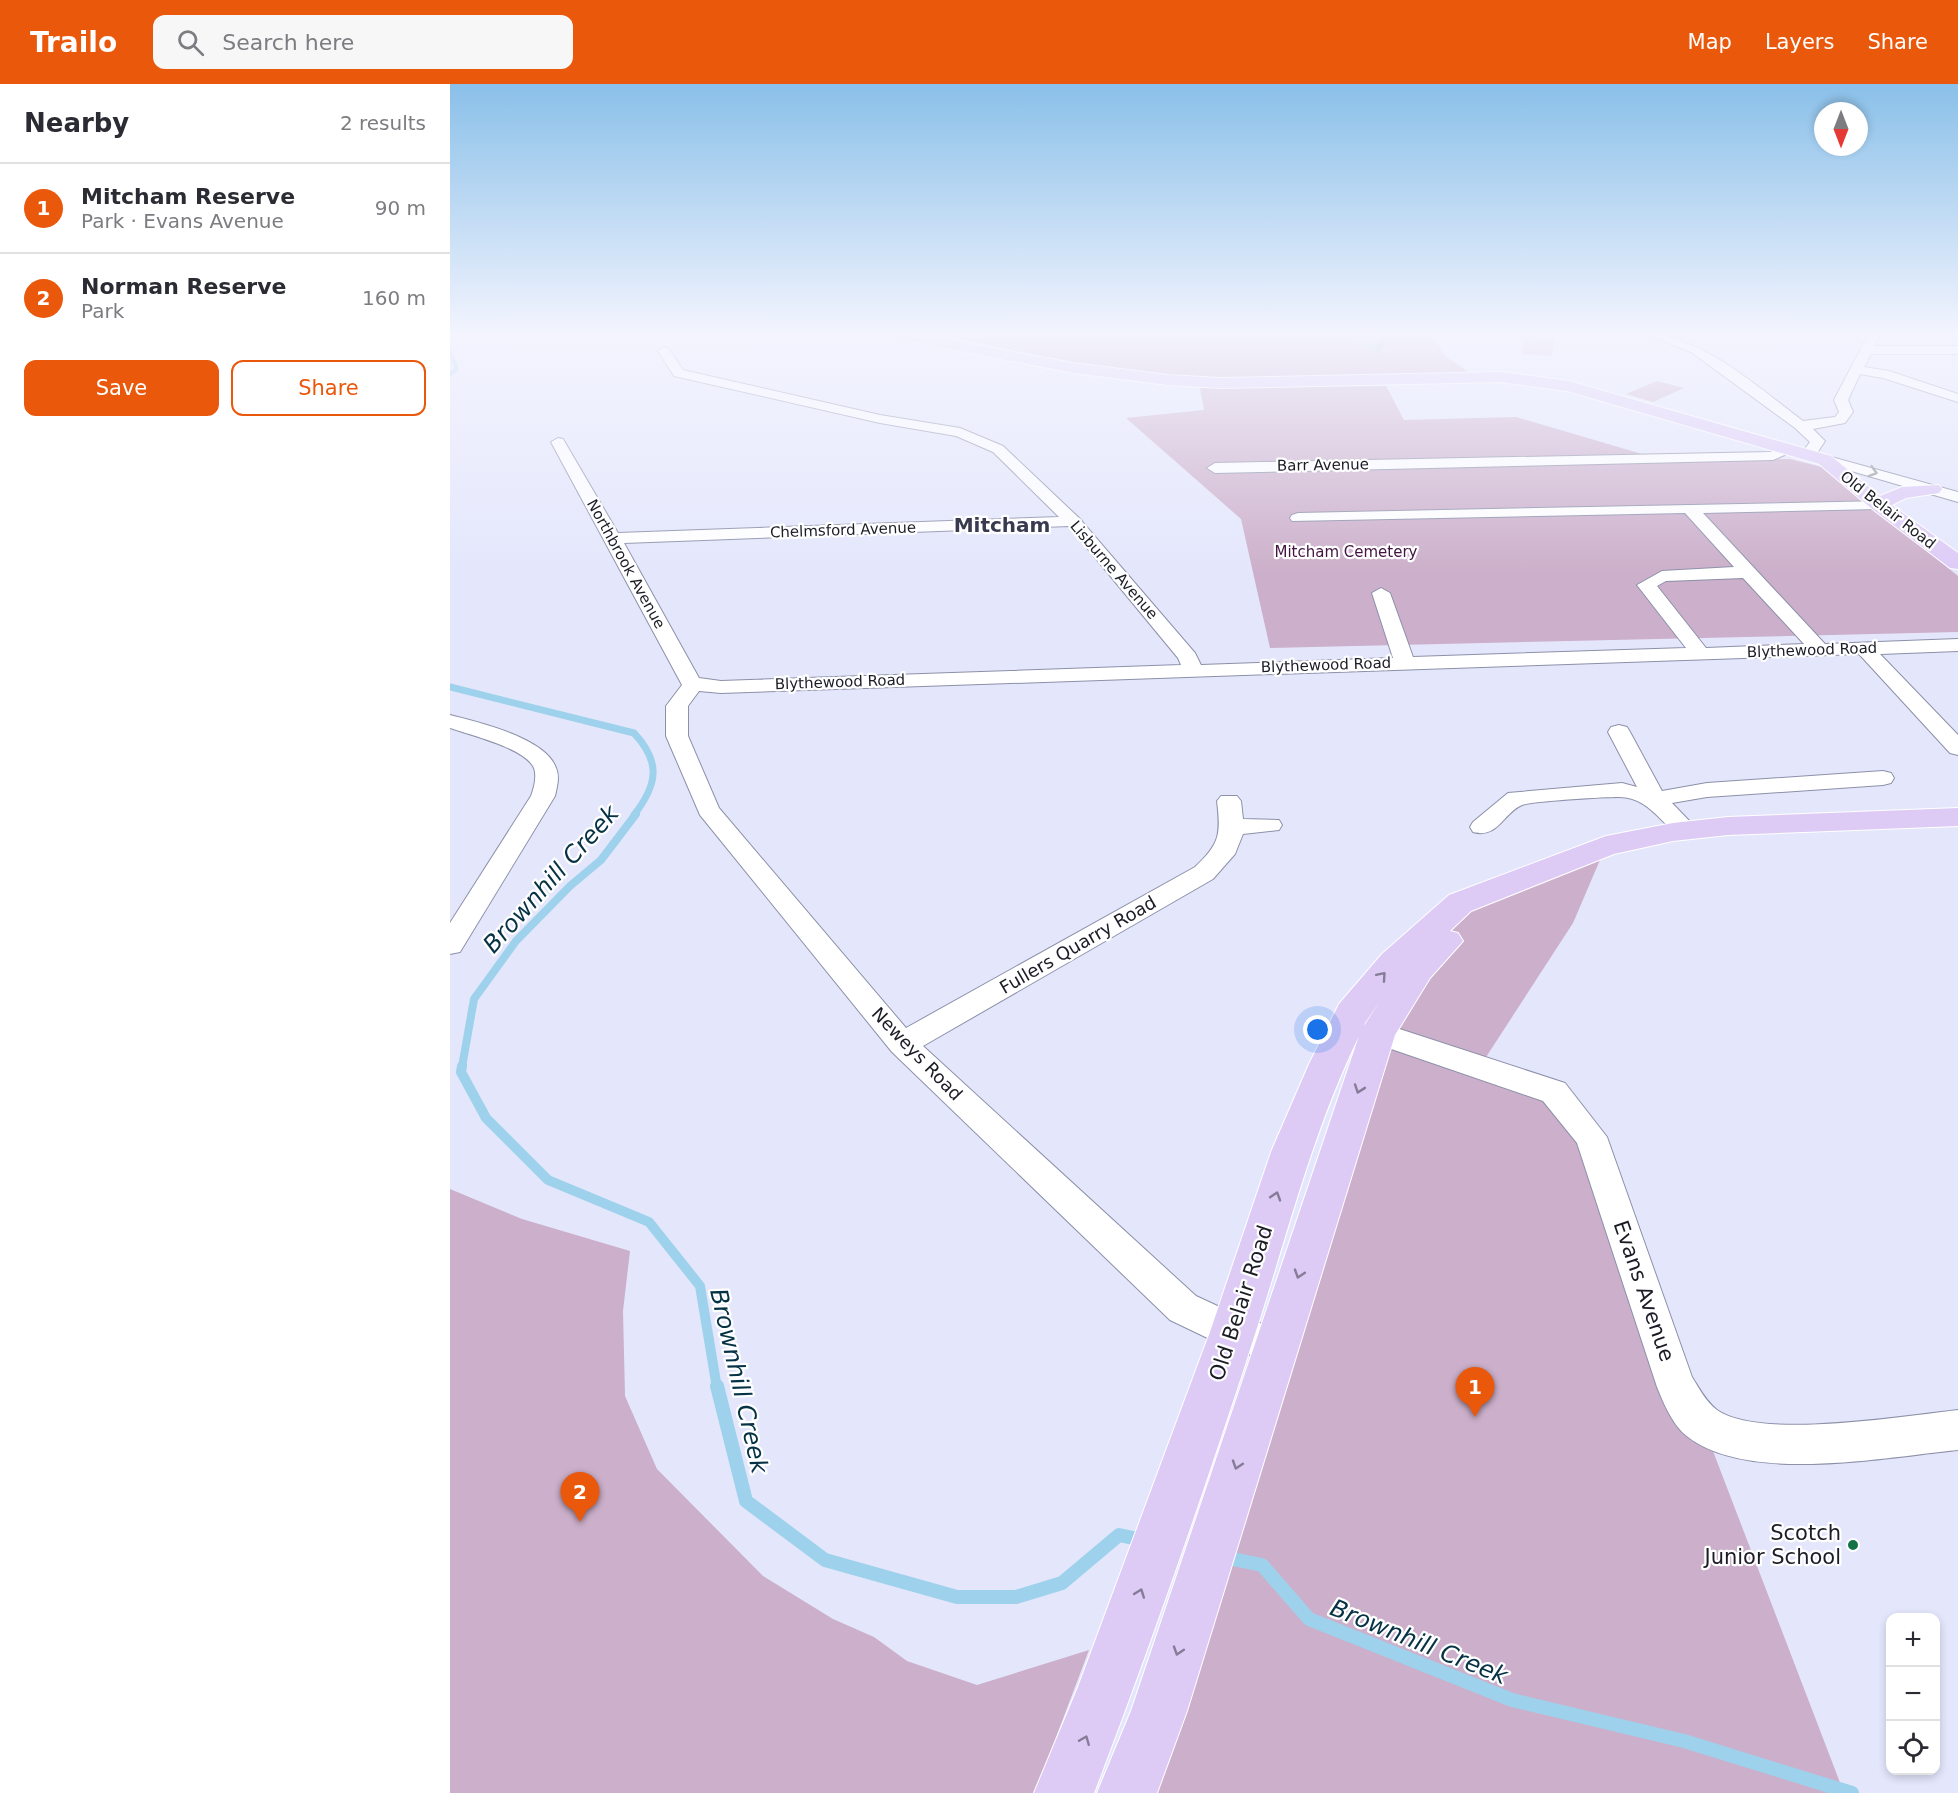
<!DOCTYPE html>
<meta charset="utf-8">
<style>
:root{--surface:#fff;--page:#f7f7f7;--text:#2b2b33;--muted:#7c7c81;--line:#e1e1e2;--accent:#ea580c}
body{margin:0;font-family:"DejaVu Sans",sans-serif;background:var(--page);color:var(--text)}
.controls{position:absolute;right:18px;bottom:18px;display:grid;overflow:hidden;border-radius:12px;box-shadow:0 3px 9px #0003}
.controls button{width:54px;height:54px;display:grid;place-items:center;padding:0;border:0;border-bottom:2px solid var(--line);background:var(--surface);color:var(--text);font:30px sans-serif}
.compass{position:absolute;left:1364px;top:18px;width:54px;height:54px;border-radius:50%;background:var(--surface);box-shadow:0 3px 9px #0003;rotate:180deg}
.you{position:absolute;left:868px;top:946px;width:21px;height:21px;margin:-15px;border:4px solid #fff;border-radius:50%;background:#1a73e8;box-shadow:0 0 0 9px #1a73e833}
.badge{display:grid;place-items:center;width:39px;height:39px;border-radius:50%;background:var(--accent);color:#fff;font-size:20px;font-weight:700}
.pin{position:absolute;translate:-50% -50px;filter:drop-shadow(0 2px 3px #0008)}
.pin::after{content:'';position:absolute;top:32px;width:21px;height:18px;background:inherit;clip-path:polygon(0 0,100% 0,50% 100%)}
.list{margin:0;padding:0;list-style:none}
h2{display:flex;justify-content:space-between;align-items:center;height:78px;margin:0;padding:0 24px;font-size:26px}
h2 small{font-size:20px;font-weight:400;color:var(--muted)}
.list li{display:grid;grid-template-columns:39px 1fr auto;gap:18px;align-items:center;box-sizing:border-box;height:90px;padding:0 24px;border-top:2px solid var(--line)}
.list b{display:block;font-size:22px;white-space:nowrap}
.list p{margin:0;font-size:20px;white-space:nowrap;color:var(--muted)}
.list em{font-size:20px;font-style:normal;color:var(--muted)}
.actions{display:flex;gap:12px;padding:18px 24px}
.actions a{flex:1;padding:14px 0;border:2px solid var(--accent);border-radius:12px;text-align:center;font-size:21px;color:var(--accent)}
.actions .main{background:var(--accent);color:#fff}
.icon{flex:none;width:33px;height:33px;fill:none;stroke:currentColor;stroke-width:2;stroke-linecap:round;stroke-linejoin:round}
.map{position:relative;flex:none;width:1508px;height:1709px;overflow:hidden}
header{display:flex;align-items:center;gap:36px;box-sizing:border-box;height:84px;padding:0 30px;background:var(--accent);color:#fff}
header strong{font-size:28px}
nav{display:flex;gap:33px;margin-inline-start:auto;font-size:21px}
.search{width:420px;height:54px;background:var(--page);display:flex;align-items:center;gap:15px;box-sizing:border-box;padding:0 21px;border-radius:12px;color:var(--muted);font-size:22px}
main{display:flex}
aside{flex:1;background:var(--surface)}
.map>svg:first-child{display:block}
</style>
<header>
<strong>Trailo</strong>
<div class="search"><svg class="icon" aria-label="search" viewBox="0 0 24 24"><circle cx="10" cy="10" r="6"/><path d="M15 15l6 6"/></svg>Search here</div>
<nav><a>Map</a><a>Layers</a><a>Share</a></nav>
</header>
<main>
<aside>
<h2>Nearby<small>2 results</small></h2>
<ul class="list">
<li><span class="badge">1</span><div><b>Mitcham Reserve</b><p>Park · Evans Avenue</p></div><em>90 m</em></li>
<li><span class="badge">2</span><div><b>Norman Reserve</b><p>Park</p></div><em>160 m</em></li>
</ul>
<div class="actions"><a class="main">Save</a><a>Share</a></div>
</aside>
<div class="map">
<svg width="1508" height="1709" viewBox="0 0 1508 1709">
<rect width="100%" height="100%" fill="#e4e7fc"/>
<!-- green -->
<path fill="#ccafca" d="M494,251H982L994,271L1021,290C918,292 803,300 701,290C632,283 562,266 494,251Z
M1074,253L1104,255L1102,272L1072,270Z
M1207,297L1234,304L1203,318L1176,310Z
M936,302L954,336L1066,333L1192,370L933,376L1340,375L1376,384L1508,492V548L820,564L791,435L676,334L754,326L750,304Z
M1156,762L1123,839L1029,984L1104,1008L1253,1341L1394,1709H677L928,950L898,939L1010,819Z
M0,1105L72,1135L180,1167L173,1227L175,1312L207,1385L313,1492L383,1535L424,1553L457,1577L527,1601L639,1566L585,1709H0Z"/>
<g fill="none" stroke-linecap="round" stroke-linejoin="round">
<!-- stream-far4 -->
<path stroke="#9ed1eb" stroke-width="4" d="M0,268L7,285L0,290"/>
<!-- stream-far3 -->
<path stroke="#9ed1eb" stroke-width="7" d="M0,603L184,649C211,678 208,700 184,731"/>
<!-- stream-far2 -->
<path stroke="#9ed1eb" stroke-width="8" d="M12,983L24,915L66,857L120,802L151,776L186,730"/>
<!-- stream-far1 -->
<path stroke="#9ed1eb" stroke-width="10" d="M12,982L11,988L36,1034L98,1096L199,1138L250,1202L267,1304"/>
<!-- stream -->
<path stroke="#9ed1eb" stroke-width="14" d="M267,1302L296,1417L375,1476L507,1513H566L612,1499L669,1451L693,1456
M773,1473L812,1481L859,1535L1062,1616L1234,1657L1402,1709"/>
<defs>
<path id="minor" d="M1199,251C1252,251 1311,306 1353,337L1385,333L1389,328L1384,316L1418,251H1430L1424,262H1508V270H1421L1414,283L1439,287L1508,310V318L1433,294L1410,290L1398,316L1403,328L1395,339L1363,345L1375,357L1367,369L1508,408V418L1353,373L1351,370L1360,358L1345,344L1241,268Z
M214,263L218,264L233,286L430,331L510,344L553,362L629,434L745,569L751,581L943,574L922,509L931,504L940,509L963,573L1236,564L1187,501L1212,487L1284,483L1235,429L842,437L840,434L842,431L848,429L1434,417L1436,420L1428,425L1253,429L1375,560L1508,555V567L1430,570L1508,651V671L1500,669L1409,570L271,609L249,607L238,622V652L269,724L456,944L745,783C770,760 771,750 767,717L771,712H787L791,717L793,735L829,736L832,741L829,746L793,750L785,770L763,795L473,962L746,1212L789,1232L839,1249L845,1262L839,1275L826,1280L770,1260L720,1236L442,968L250,731L216,652V622L232,601L101,358L108,354L113,355L168,449L609,433L543,368L506,352L430,339L224,292L208,267ZM619,442L728,574L731,581L271,597L249,594L174,459ZM1293,494L1354,560L1256,564L1207,502L1216,497Z
M1339,360L1346,364L1344,367L1323,376L765,389L757,384L765,379L1320,368Z
M0,631C28,638 96,654 106,684C110,693 107,703 105,712L10,868L0,870V839L81,712C84,704 87,693 84,684C75,664 20,651 0,644Z
M1169,641L1177,643L1180,648L1212,707L1257,699L1433,687L1441,689L1444,694L1441,699L1433,701L1257,713L1222,719L1249,747L1246,752C1217,760 1208,713 1169,713C1155,713 1082,717 1072,721C1053,729 1048,755 1023,748L1020,743L1023,738L1058,709L1172,699L1187,703L1158,648L1161,643Z
M928,938L1115,999L1157,1053L1242,1293C1249,1304 1256,1318 1267,1326C1309,1356 1455,1332 1508,1326V1366C1436,1373 1299,1400 1238,1353C1223,1342 1214,1320 1207,1303L1127,1059L1093,1017L918,957L913,949L918,941Z"/>
<path id="major" d="M440,251H471L624,279L718,291L770,294L1051,288L1119,297L1381,372L1430,412L1452,403L1489,401L1492,405L1489,409L1456,414L1442,421L1508,469V485L1500,484L1421,424L1369,380L1117,307L1051,298L770,304L718,301L624,289L447,255Z
M1508,724V742L1278,751L1223,757L1164,770L1021,827L1000,847L1008,849L1013,857L980,894L945,951L737,1627L707,1709H647L681,1627L909,952C863,1046 838,1148 806,1247C756,1402 702,1557 644,1709H584L628,1603L760,1248L821,1068L859,980L889,920L932,870L999,811L1156,752L1223,739L1278,733ZM930,917L915,939L914,942Z"/>
</defs>
<!-- minor casing -->
<use href="#minor" stroke="#8c90a8" stroke-width="2"/>
<!-- major casing -->
<use href="#major" stroke="#fff" stroke-width="2"/>
<!-- minor -->
<use href="#minor" fill="#fff" fill-rule="evenodd"/>
<!-- major -->
<use href="#major" fill="#ddcbf6" fill-rule="evenodd"/>
</g>
<!-- wall -->
<path fill="#a5b5c8" d="M896,251H946L926,270Z"/>
<!-- shaded-wall -->
<path fill="#8693a2" d="M934,251H946L926,270L928,257Z"/>
<!-- building -->
<path fill="#c0d2e8" stroke="#8693a2" stroke-width="1.5" d="M918,251H934L928,257Z"/>
<!-- one-way arrows -->
<defs><path id="oneway-chevron" d="M-2-3.5L2.5 0L-2 3.5" fill="none" stroke-width="1.6" stroke-linecap="round" stroke-linejoin="round" transform="scale(1.5)"/></defs>
<use stroke="#98999d" href="#oneway-chevron" transform="translate(1423 388) rotate(16)"/>
<g stroke="#867c98">
<use href="#oneway-chevron" transform="translate(932 892) rotate(-49)"/>
<use href="#oneway-chevron" transform="translate(909 1005) rotate(109)"/>
<use href="#oneway-chevron" transform="translate(826 1112) rotate(-72)"/>
<use href="#oneway-chevron" transform="translate(849 1190) rotate(108)"/>
<use href="#oneway-chevron" transform="translate(787 1381) rotate(108)"/>
<use href="#oneway-chevron" transform="translate(690 1509) rotate(-70)"/>
<use href="#oneway-chevron" transform="translate(728 1567) rotate(108)"/>
<use href="#oneway-chevron" transform="translate(635 1656) rotate(-68)"/>
</g>
<!-- sky -->
<linearGradient id="sky" x2="0" y2="1"><stop stop-color="#8ac0e9"/><stop offset="0.51" stop-color="#f3f4fe"/><stop offset="1" stop-color="#f3f4fe" stop-opacity="0"/></linearGradient>
<rect width="1508" height="490" fill="url(#sky)"/>
<!-- markers -->
<circle fill="#127248" stroke="#fff" stroke-width="2" cx="1403" cy="1461" r="6"/>
<g text-anchor="middle" stroke-width="4.5" stroke-linejoin="round" paint-order="stroke">
<!-- far-street labels -->
<g font-size="15" fill="#1b1c25" stroke="#fff">
<text transform="translate(873 381) rotate(-1)" y="5">Barr Avenue</text>
<text transform="translate(1438 426) rotate(38)" y="5">Old Belair Road</text>
<text transform="translate(393 446) rotate(-2)" y="5">Chelmsford Avenue</text>
<text transform="translate(176 480) rotate(61)" y="5">Northbrook Avenue</text>
<text transform="translate(664 486) rotate(49)" y="5">Lisburne Avenue</text>
<text transform="translate(1362 566) rotate(-2)" y="5">Blythewood Road</text>
<text transform="translate(876 581) rotate(-2)" y="5">Blythewood Road</text>
<text transform="translate(390 598) rotate(-2)" y="5">Blythewood Road</text>
</g>
<!-- far-park labels -->
<g font-size="15" fill="#411441" stroke="#fff">
<text x="896" y="473">Mitcham Cemetery</text>
</g>
<!-- street labels -->
<g font-size="18" fill="#1b1c25" stroke="#fff">
<text transform="translate(628 861) rotate(-30)" y="6">Fullers Quarry Road</text>
<text transform="translate(467 970) rotate(46)" y="6">Neweys Road</text>
</g>
<!-- far-district labels -->
<g font-size="20" font-weight="bold" fill="#383a4f" stroke="#fff">
<text x="552" y="448">Mitcham</text>
</g>
<!-- near-street labels -->
<g font-size="21" fill="#1b1c25" stroke="#fff">
<text transform="translate(1194 1207) rotate(71)" y="7">Evans Avenue</text>
<text transform="translate(791 1219) rotate(-72)" y="7">Old Belair Road</text>
</g>
<!-- near-poi labels -->
<g font-size="21" fill="#1b1c25" stroke="#fff" text-anchor="end">
<text x="1391" y="1456">Scotch<tspan x="1391" dy="24">Junior School</tspan></text>
</g>
<!-- near-water labels -->
<g font-size="24" font-style="italic" fill="#053245" stroke="#fff">
<text transform="translate(101 795) rotate(-48)" y="8">Brownhill Creek</text>
<text transform="translate(289 1297) rotate(77)" y="8">Brownhill Creek</text>
<text transform="translate(969 1558) rotate(22)" y="8">Brownhill Creek</text>
</g>
</g>
</svg>
<div class="controls">
<button>+</button>
<button>−</button>
<button><svg class="icon" aria-label="locate" viewBox="0 0 24 24"><circle cx="12" cy="12" r="6"/><path d="M12 2v4M12 18v4M2 12h4M18 12h4"/></svg></button>
</div>
<svg class="compass" viewBox="-18 -18 36 36"><path d="M0-13l5 13h-10z" fill="#e53935"/><path d="M0 13l5-13h-10z" fill="#7c7c81"/></svg>
<div class="you"></div>
<div class="pin badge" style="left:1025px;top:1333px">1</div>
<div class="pin badge" style="left:130px;top:1438px">2</div>
</div>
</main>
